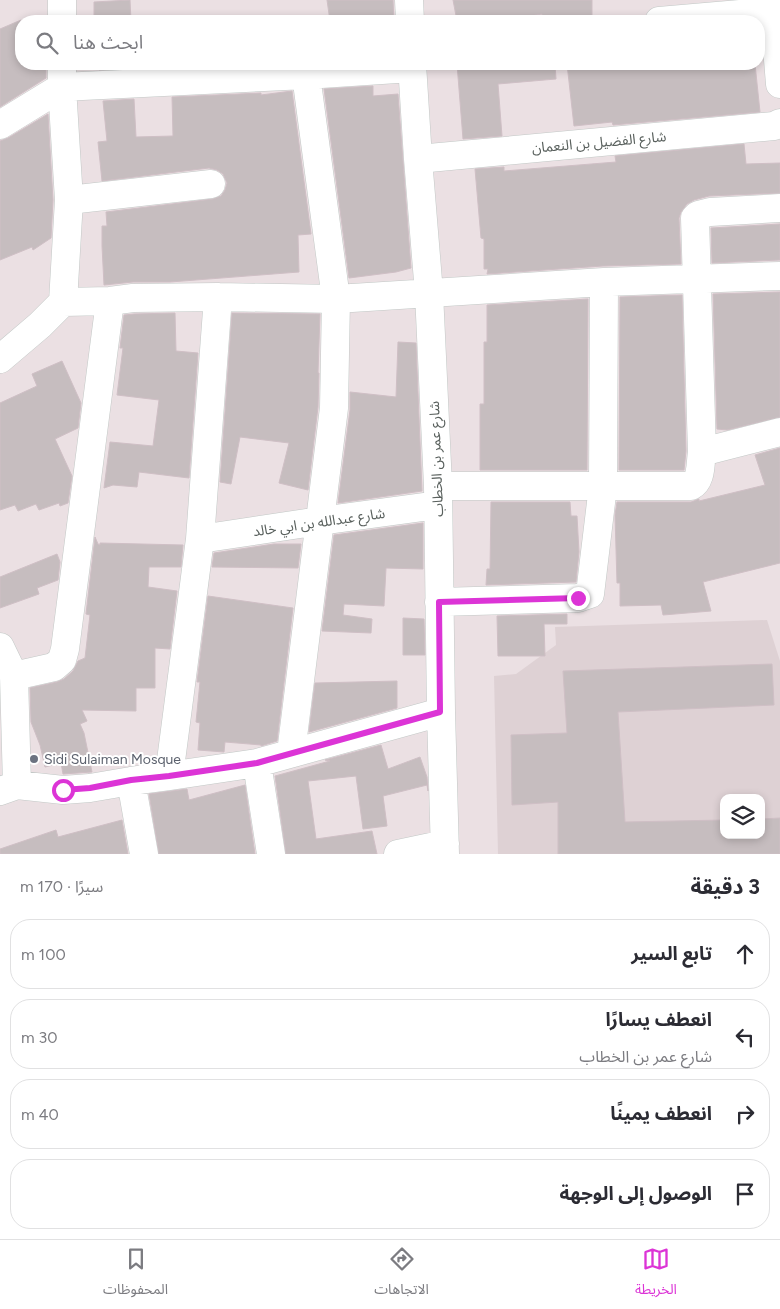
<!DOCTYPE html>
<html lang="ar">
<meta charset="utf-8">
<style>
:root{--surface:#fff;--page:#f2f2f3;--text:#2b2b33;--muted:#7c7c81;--line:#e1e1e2;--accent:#dc34d6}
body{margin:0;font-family:Figtree,"Noto Sans Arabic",sans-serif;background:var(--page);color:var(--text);direction:rtl}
.controls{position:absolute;right:15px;bottom:15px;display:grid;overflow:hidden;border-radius:10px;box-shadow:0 2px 8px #0003}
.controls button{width:45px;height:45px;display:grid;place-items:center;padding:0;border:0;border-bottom:1px solid var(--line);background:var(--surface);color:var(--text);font:25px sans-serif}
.stop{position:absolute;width:15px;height:15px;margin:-11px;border:4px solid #dc34d6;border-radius:50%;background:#fff}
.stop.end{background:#dc34d6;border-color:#fff;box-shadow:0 1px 5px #0008}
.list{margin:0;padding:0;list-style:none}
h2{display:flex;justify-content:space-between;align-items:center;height:65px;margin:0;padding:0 20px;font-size:21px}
h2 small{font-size:16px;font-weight:400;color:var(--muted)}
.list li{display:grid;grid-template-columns:32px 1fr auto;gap:15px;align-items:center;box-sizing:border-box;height:70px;margin:0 10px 10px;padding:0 10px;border:1px solid var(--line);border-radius:20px}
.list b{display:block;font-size:19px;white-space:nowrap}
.list p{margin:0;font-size:16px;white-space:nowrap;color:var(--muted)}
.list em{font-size:16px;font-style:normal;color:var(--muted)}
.icon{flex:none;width:28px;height:28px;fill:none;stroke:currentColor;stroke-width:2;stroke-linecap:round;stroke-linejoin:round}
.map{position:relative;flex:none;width:780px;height:854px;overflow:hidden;direction:ltr}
.search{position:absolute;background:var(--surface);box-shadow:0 2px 8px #0003;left:15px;right:15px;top:15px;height:55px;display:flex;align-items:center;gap:12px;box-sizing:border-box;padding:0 18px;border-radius:20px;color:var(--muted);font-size:19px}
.sheet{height:385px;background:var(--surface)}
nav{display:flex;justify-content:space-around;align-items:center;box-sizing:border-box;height:70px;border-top:1px solid var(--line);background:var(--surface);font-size:14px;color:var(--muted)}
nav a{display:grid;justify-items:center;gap:2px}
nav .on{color:var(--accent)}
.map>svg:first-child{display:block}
</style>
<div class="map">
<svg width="780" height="854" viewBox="0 0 780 854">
<rect width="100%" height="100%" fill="#ebe0e3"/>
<!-- education -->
<path fill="#ded1d4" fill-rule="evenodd" d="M767,620L780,661V854H498L494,676L516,674L556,645L555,627ZM724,798H761V835H724Z"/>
<!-- building -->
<path fill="#c6bdbf" stroke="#cfbfc5" d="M130,0L131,21H94V2Z
M327,0H393L394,21H330Z
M453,0H592V21H542V14L502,21H457Z
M21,20V64H46V78L0,107V29Z
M98,64H133V68L99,70Z
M457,64H555L556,79L498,84L502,136L463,139Z
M567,64H755L760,112L613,125L612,122L574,126Z
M373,86V96L398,94L411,268L396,272L349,278L324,89Z
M292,91L311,234L298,235L299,272L170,282H133L104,285L102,246V226H107L106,212L213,199L221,196L225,190L227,183L223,174L217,170L209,168L102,181L98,142L107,141L103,101L134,99L136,137L173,136L172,97L261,93V95Z
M48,114L53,200L51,238L33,250L32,247L0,260V141L8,138Z
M744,144L746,164L780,163V193L709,196L694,200L687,204L681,212L679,218L681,264L603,266L487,274L488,269H484V239L481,238L475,169L504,167V171L616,162L615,156Z
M780,224V260L712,263L711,228Z
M780,292V417L727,430L717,429L713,294Z
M682,295L686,451L684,470H619L620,297Z
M588,299L587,470H480V404H484V342H487V305Z
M175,313L176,351L198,353L189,478L139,472L137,487L113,485L104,488L110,442L153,446L159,400L117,395L123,348H120L124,315L134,314Z
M232,313L320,314L318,373H319L318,407L308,490L279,483L289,443L240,437L231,484L220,482Z
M398,342L416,343L422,491L338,503L350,410V392L396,397Z
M62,361L81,403L78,428L55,439L72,476L68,503L60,506L59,503L39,510L36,504L18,511L15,505L0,510V403L37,386L32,374Z
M780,448V563L703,582L711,611L663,615L661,605L620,606V583H617L615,515L617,502H691L699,499V501L765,485L755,455Z
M491,502H570L571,516H577L579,552L576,582L486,585L487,569H490Z
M423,523V569L386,568L384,606L344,604L343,615L372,619L371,633L322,631L334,535Z
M95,537L98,544L100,545V543L183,545L181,567H149L148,587L177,591L170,649L155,648V688H136V711L82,710L87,721L80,724L84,733L92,772L63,774L61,763L45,767L40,745L31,722L30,688L57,682L64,679L73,671L78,661L85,658L90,615L86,614Z
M274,544H301L298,568L212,567L214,553Z
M57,554L60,562L58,580L37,588L39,594L0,608V577Z
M208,596L293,608L277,741L261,746V745L225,742L224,752L198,750L200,723L196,722L200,682H197Z
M567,614V624H544L545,656H498L497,616Z
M403,618L424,619L425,655H403Z
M772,664L774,705L618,712L625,822L724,820V835H761V819L780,818V854H558V802L512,805L511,735L567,733L563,671Z
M397,681V708L309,732L315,683Z
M381,745L388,769L420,757L427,777L428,791L427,785L383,796L387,826L363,829L356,776L308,781L316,839L372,831L377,854H286L275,776L330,761L325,760Z
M245,785L255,854H159L149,794L187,789L189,800Z
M122,820L128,854H0V849L56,830L58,837Z"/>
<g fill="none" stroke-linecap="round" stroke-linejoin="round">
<defs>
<path id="street" d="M409,0L410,21
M774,11L780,84
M62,21V0
M659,21L774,11L780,8
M62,64V87L69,200L63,302
M412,64L418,159L429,293L438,486L441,712L445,854
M0,125L62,87L306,75L412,68
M418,159L774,126L780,123
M69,200L211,184
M63,302L110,301L133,298L218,297L336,299L604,282L780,276
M0,359L40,325L63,302
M702,452L780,432
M438,486H691C702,480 700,464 702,452L695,218L698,215L710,212L780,208
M200,539L320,521L438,505
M439,602L578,598L590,594L603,486L604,282
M0,647L14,676L17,785
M14,676L54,667L62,660L65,649L110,301
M291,753L334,408L336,299L306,75
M257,763L271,854
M169,776L200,539L218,297
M131,781L144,854
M0,791L17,785L63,790L90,788L131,781L169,776L257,763L441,712
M398,854L445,844"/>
</defs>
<!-- street casing -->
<use href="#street" stroke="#c2c8c6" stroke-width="29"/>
<!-- street -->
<use href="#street" stroke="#fff" stroke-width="28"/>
</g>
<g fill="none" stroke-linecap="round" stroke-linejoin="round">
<!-- route -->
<path stroke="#dc34d6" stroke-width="6" d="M63,790L90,788L131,780L169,776L257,763L440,712L439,602L578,598"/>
</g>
<!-- markers -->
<circle fill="#6b7280" stroke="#fff" stroke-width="2" cx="34" cy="759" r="5"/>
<g text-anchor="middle" stroke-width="4" stroke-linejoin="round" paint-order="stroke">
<!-- street labels -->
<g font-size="14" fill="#59605d" stroke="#fff">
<text transform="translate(599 142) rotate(-5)" y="5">شارع الفضيل بن النعمان</text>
<text transform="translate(436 459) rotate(-92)" y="5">شارع عمر بن الخطاب</text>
<text transform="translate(319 522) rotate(-8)" y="5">شارع عبدالله بن ابي خالد</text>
</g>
<!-- worship labels -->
<g font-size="14" fill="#5b616d" stroke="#fff" text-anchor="start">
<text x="44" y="764">Sidi Sulaiman Mosque</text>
</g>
</g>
</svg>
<div class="controls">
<button><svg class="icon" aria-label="layers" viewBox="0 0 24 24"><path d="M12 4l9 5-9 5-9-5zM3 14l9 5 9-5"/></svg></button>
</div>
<div class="stop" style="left:63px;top:790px"></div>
<div class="stop end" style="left:578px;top:598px"></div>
<div class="search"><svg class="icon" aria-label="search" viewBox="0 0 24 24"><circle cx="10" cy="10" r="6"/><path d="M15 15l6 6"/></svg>ابحث هنا</div>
</div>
<section class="sheet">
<h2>3 دقيقة<small>سيرًا · 170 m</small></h2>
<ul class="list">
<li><svg class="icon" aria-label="ahead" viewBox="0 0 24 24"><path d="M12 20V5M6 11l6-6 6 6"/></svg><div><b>تابع السير</b></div><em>100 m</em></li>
<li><svg class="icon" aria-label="left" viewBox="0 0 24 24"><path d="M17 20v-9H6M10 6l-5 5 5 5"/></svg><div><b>انعطف يسارًا</b><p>شارع عمر بن الخطاب</p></div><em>30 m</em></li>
<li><svg class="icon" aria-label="right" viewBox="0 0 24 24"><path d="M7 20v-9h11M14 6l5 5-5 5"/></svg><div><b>انعطف يمينًا</b></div><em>40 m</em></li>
<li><svg class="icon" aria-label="arrive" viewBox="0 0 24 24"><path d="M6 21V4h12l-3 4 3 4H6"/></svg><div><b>الوصول إلى الوجهة</b></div></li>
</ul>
</section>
<nav>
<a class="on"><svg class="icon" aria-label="map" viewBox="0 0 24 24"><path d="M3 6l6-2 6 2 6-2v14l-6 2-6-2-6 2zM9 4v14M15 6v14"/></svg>الخريطة</a>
<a><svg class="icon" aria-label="directions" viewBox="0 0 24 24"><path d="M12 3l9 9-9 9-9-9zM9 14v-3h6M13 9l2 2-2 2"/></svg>الاتجاهات</a>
<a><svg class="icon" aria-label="saved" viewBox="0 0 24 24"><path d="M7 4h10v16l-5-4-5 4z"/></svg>المحفوظات</a>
</nav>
